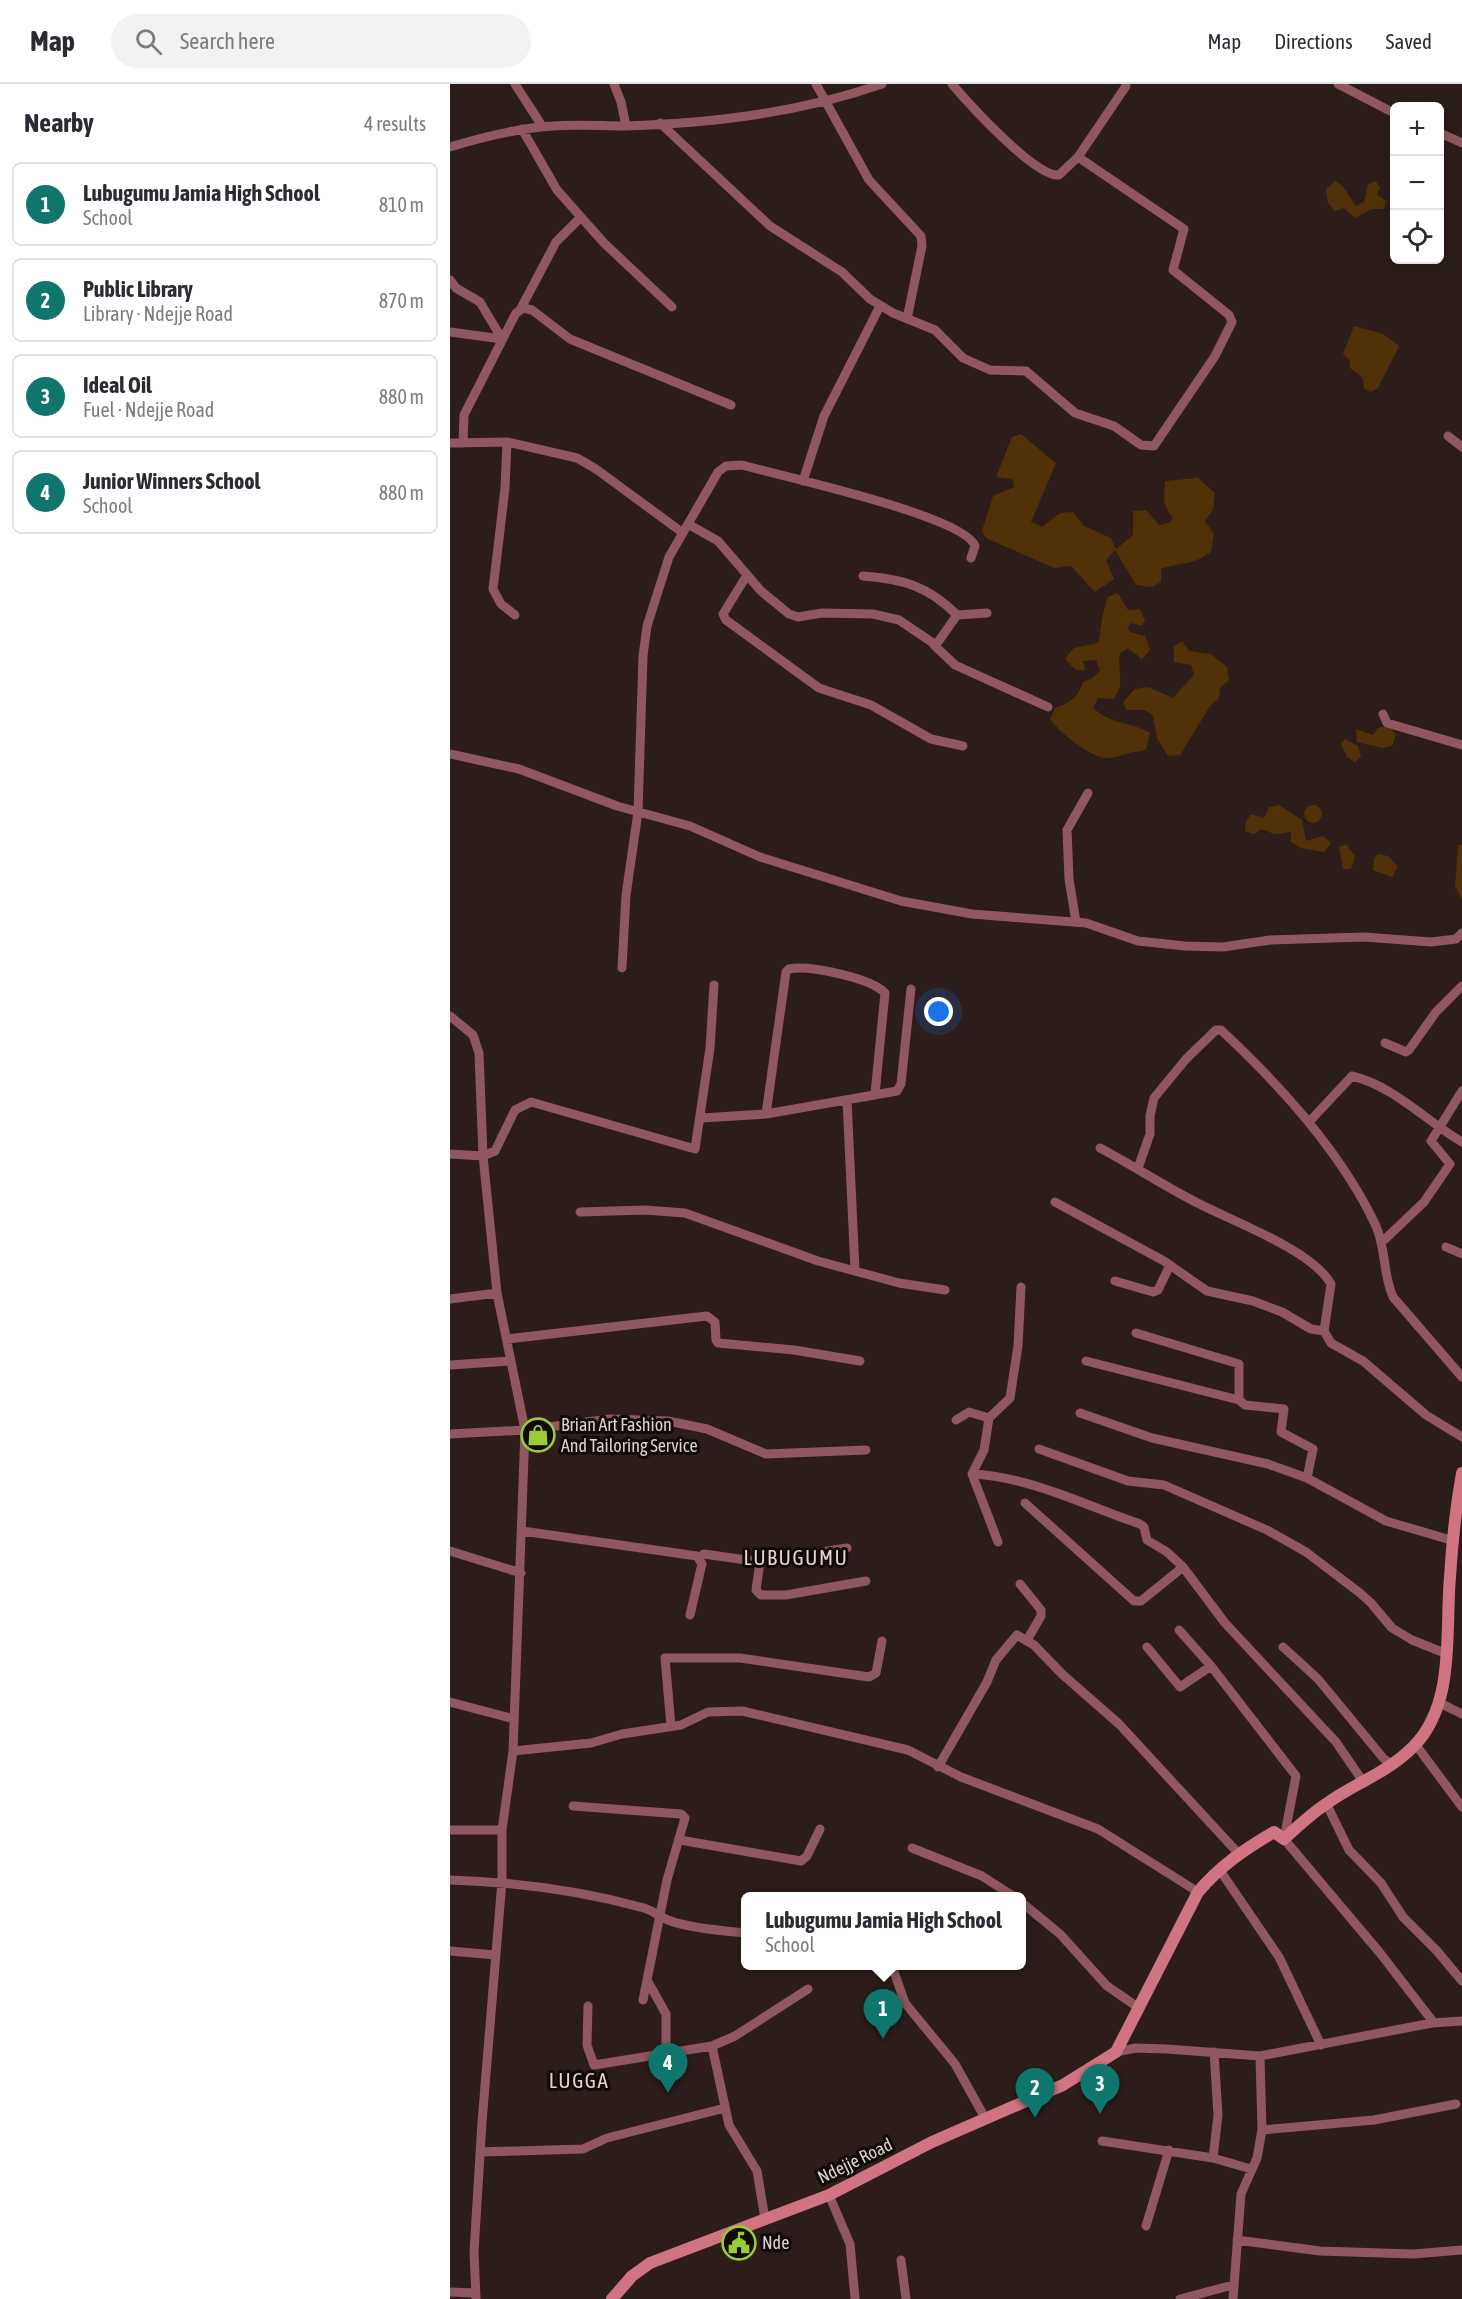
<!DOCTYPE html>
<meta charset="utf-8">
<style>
:root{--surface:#fff;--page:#f2f2f3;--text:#2b2b33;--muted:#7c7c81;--line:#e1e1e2;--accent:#0f766e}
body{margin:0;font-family:"Asap Condensed",sans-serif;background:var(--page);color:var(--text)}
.controls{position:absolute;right:18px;top:18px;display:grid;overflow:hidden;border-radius:9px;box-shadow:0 3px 15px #0003}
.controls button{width:54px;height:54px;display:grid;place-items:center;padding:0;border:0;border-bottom:2px solid var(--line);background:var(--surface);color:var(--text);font:30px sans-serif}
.you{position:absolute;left:489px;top:928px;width:21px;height:21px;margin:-15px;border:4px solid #fff;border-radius:50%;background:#1a73e8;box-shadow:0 0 0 9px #1a73e833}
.badge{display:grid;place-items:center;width:39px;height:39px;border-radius:50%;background:var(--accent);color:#fff;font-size:20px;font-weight:700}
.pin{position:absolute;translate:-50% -50px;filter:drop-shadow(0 2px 3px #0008)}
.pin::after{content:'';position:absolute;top:32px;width:21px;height:18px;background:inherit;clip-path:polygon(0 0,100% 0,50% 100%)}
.popup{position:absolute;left:291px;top:1808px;width:285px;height:78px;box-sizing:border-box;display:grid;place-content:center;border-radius:9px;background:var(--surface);filter:drop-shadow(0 2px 4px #0005);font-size:20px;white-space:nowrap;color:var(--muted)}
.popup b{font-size:22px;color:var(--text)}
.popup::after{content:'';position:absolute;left:50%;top:100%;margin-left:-12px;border:12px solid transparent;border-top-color:var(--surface)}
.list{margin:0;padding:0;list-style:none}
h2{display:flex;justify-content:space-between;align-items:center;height:78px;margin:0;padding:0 24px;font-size:26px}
h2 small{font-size:20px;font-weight:400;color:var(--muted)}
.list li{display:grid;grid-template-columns:39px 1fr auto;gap:18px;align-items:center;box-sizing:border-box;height:84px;margin:0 12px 12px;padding:0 12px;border:2px solid var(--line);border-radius:9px}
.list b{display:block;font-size:22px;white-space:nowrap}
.list p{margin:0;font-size:20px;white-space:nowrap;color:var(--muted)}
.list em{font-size:20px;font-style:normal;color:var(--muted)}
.icon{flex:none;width:33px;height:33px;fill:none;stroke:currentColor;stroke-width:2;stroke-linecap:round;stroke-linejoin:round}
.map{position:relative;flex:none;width:1012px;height:2215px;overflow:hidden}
header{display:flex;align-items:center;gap:36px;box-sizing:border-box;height:84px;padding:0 30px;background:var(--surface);border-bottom:2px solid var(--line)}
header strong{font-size:28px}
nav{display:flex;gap:33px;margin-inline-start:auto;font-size:21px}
.search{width:420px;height:54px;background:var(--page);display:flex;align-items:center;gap:15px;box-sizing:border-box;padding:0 21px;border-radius:33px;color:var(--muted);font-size:22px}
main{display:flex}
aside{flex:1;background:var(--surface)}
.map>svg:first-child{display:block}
</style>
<header>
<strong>Map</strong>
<div class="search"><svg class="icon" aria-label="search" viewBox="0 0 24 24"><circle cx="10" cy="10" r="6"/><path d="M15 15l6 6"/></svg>Search here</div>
<nav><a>Map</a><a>Directions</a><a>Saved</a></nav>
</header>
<main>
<aside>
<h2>Nearby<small>4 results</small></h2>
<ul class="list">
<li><span class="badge">1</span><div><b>Lubugumu Jamia High School</b><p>School</p></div><em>810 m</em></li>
<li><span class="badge">2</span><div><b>Public Library</b><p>Library · Ndejje Road</p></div><em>870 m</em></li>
<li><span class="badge">3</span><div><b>Ideal Oil</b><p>Fuel · Ndejje Road</p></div><em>880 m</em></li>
<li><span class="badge">4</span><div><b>Junior Winners School</b><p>School</p></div><em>880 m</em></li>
</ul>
</aside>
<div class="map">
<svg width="1012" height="2215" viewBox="0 0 1012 2215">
<rect width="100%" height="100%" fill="#2c1d1a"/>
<!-- green -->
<path fill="#513208" d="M885,97L892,101L906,122L914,118L918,100L926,97L930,104L927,111L936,117L934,125H922L905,134L894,124L885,127L878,119L876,105Z
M904,242L933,250L949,262L928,304L921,308L914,305L913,294L900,284V276L893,270Z
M571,350L606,379L581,438L592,443L610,429L623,428L634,442L661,454L666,465L683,451V427L696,426L709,441L721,438L723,433C712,423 714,412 715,397L748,394L765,409L763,426L755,437L764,450L761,468C740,483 733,477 711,485V498L701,503L686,501L665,466L656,476L664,495L645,508L621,482L604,484L536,454L532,447L543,412L564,403L562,395L546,393L562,353Z
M668,509L678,526L690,525L695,536L691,542L682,539L677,543L680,548L695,552L700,566L692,575L678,564L670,570C667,588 676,601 663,615L648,614L643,624C665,643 678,636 700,649L696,665C690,669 686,667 679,669C671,671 665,674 656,674C641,674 608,647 600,635L605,624C620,619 628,614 633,598L643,594L650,586L646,576L633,577L635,586H626L615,575L624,564L648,559C652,543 652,527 658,513Z
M732,557L739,567L761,570L777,583L779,596L770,604L769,614L760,622L730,671L718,672L707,654L703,631L694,626H677L673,618L685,605L698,603L723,614L744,591L741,581L724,578V562Z
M938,642L946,650L942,662L933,664L907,658L906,645L923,651L928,644Z
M895,655L908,662L911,673L905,678L897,673L891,660Z
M829,721L852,736L856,757L873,752L881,759L874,768L851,764L841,758V748L824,750L812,745L804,750L795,747V740L801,730L814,734L819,723Z
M854 730a9 9 0 1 1 18 0a9 9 0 1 1-18 0Z
M896,760L905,772L901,785H893L889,763Z
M1008,761H1012V815L1005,803Z
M928,770L938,772L948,783L942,793L923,786L924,775Z"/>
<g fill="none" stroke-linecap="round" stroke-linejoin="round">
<!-- street -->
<path stroke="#905760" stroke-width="9" d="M65,0L92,42
M164,0L171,18L176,42
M366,0L419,96L471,152L472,162L457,235
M888,0L944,29
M210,39L320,142L392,188L420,215L443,229L485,246L513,274L540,286L576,287L625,329L664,342L691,361L704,362L765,272L782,238L779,231L723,186L734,145L628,73L609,91C585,93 519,20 502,0
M72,45L107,106L154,159L222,223
M990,49L1012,59
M0,63C33,53 68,44 103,42C127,40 151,42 176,42C263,39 349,29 432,0
M628,73L676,2
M0,196L6,204L30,218L52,255
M70,226L106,158L131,133
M0,248L52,255
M998,352L1012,363
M57,358L55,404L43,505L51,520L65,531
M0,359L57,358L127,374L146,385L233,449
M13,359L14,331L66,229L73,224L82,226L120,255L281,321
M353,397L374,332L430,222
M238,440L268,457L311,507L339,530L348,533L372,529L423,530L449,536L486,561L507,531L537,529
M297,491L273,530L276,536L369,604L421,621L481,655L513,662
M413,492C453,495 478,502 507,531
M484,561L505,581L598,623
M933,630L937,639L1012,661
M0,670L69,685L167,722L240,742L310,773L451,817L522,830L636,839L688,857L735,862L773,863L820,856L914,853L981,858L1006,855L1012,849
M626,838L619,795L617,746L638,709
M172,884L176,811L188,728L193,572L197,542L219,473L268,388L276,382L292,381C328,391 515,432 525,462L521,474
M0,932L23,951L29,969L33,1072L47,1209L75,1346L63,1667L52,1746V1797L32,2038L24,2168L26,2215
M935,959L956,968L959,966L986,928L1012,902
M397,1016L405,1186
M316,1030L336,888L339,885C360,881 421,894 435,909L425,1010
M252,1034L316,1030L447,1007L451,1000L461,905
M859,1038L902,992C944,1002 976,1037 1012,1058
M650,1064C680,1080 708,1098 738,1114C775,1135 861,1164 881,1200L874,1247L881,1259L913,1277L976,1331L1012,1353
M0,1070L33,1072L45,1067L65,1026L81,1018L245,1065L260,964L264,901
M688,1084L700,1050V1032L704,1014L736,975L766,946H771C830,1001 892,1069 926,1142C936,1165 933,1191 943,1213L1012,1293
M605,1118L714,1177L757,1207L803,1217L832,1228L861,1245L874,1247
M130,1128L195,1126L235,1129L368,1177L449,1199L495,1206
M932,1158L974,1118L1000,1080L981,1057L1012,1007
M996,1163L1012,1170
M665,1197L703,1208L708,1206L720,1181
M0,1215L47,1209
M686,1249L789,1280V1316
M57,1255L257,1232L265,1238L266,1256L268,1259L344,1266L410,1277
M636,1277L789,1316L795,1321L834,1325L831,1348L863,1365L857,1394
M0,1281L61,1277
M630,1329L702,1354L818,1380L857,1394L936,1437L1004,1457
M506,1336L519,1328L539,1334
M0,1350L75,1346L160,1335L218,1337L257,1345L316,1370L416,1366
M589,1365L678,1397L714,1401L817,1446L856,1468L910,1509L921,1519L942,1544L962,1556L997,1570
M522,1390C581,1393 634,1421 690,1440L694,1443L697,1456L717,1468L733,1483L775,1539L886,1658L914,1699
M575,1419L684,1517H691L733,1483
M72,1447L247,1472L252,1480L240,1531
M548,1458L522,1390L534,1366L539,1334L560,1314L568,1262L571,1203
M0,1467L71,1489
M249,1473L254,1470L310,1478L397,1464
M310,1478L306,1506L311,1511H336L416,1497
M570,1500L591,1526V1532L577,1556
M729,1546L761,1582L846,1692L834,1755L930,1869L984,1939
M697,1563L730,1603L761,1582
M833,1563L868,1595L934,1675L944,1681
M0,1618L64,1635
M988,1618L1012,1630
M221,1642L215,1574H290L419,1593L426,1589L432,1557
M966,1661L1012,1723
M63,1667L141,1659L172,1650L231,1641L258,1628L292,1627L458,1666L511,1693L648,1745L748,1808
M488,1683L537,1598L546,1576L567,1551L584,1561L612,1590L669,1640L788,1769
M876,1719L899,1766L931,1799L953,1833L987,1867L1012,1897
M123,1722L231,1730L235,1734L217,1796L193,1916
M0,1746H52
M230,1756L351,1777L357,1772L370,1745
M462,1764L532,1792L563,1812
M769,1785L829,1873L871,1961
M0,1796C65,1798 132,1807 194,1824C204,1827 210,1833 218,1836C237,1844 274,1847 295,1849
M571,1818L610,1850L657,1902L689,1924
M0,1867L45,1871
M443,1885L455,1919L505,1980L535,2034
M197,1896L216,1930V1969
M138,1922L137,1961L144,1981L262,1962
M666,1968L686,1964L717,1965L810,1972L982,1939L1012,1937
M812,2046L924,2036L1006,2020
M652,2057L763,2074L801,2085
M30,2068L133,2065L157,2054L275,2024
M763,2074L768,2031L764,1968
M379,2111L400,2160L405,2214
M315,2135L307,2087L279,2041L262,1962L285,1952L358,1905
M696,2142L719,2066
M787,2156L870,2167L963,2170L1012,2166
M451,2176L456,2215
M0,2208L25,2209
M730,2215L783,2201
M783,2215L791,2110L807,2074L812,2046L810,1972"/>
<!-- secondary -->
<path stroke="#d07484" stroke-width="12" d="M162,2215L182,2192L200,2179L379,2111L482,2058L613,2001L666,1968L748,1808C770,1782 795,1765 824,1748L834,1755C847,1743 861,1730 876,1720C905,1699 937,1689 963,1663C1006,1620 995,1548 1000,1493C1002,1459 1006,1423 1012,1389"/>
</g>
<!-- icons -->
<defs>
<symbol id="shop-ring" viewBox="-11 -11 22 22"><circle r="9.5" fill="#0f0908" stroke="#98cb37" stroke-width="1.5"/><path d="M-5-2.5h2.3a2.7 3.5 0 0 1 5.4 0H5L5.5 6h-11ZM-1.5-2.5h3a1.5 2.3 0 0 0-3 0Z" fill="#98cb37"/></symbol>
<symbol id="civic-ring" viewBox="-11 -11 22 22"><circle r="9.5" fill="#0f0908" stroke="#98cb37" stroke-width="1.5"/><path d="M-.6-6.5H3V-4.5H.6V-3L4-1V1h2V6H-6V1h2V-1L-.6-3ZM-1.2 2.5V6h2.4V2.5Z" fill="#98cb37"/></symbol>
</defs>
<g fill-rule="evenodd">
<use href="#shop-ring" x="69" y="1332" width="38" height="38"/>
<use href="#civic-ring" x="270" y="2140" width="38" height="38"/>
</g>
<g text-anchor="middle" stroke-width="6" stroke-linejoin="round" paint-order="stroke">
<!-- poi labels -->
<g font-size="18" fill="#ddd2d1" stroke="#0f0908" text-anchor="start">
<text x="111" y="1347">Brian Art Fashion<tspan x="111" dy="21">And Tailoring Service</tspan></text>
<text x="312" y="2165">Nde</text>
</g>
<!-- street labels -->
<g font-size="18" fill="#ddd2d1" stroke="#0f0908">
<text transform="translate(405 2077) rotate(-26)" y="6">Ndejje Road</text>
</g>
<!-- quarter labels -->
<g font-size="21" letter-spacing="1.5" fill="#e6d1ce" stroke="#0f0908">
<text x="346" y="1481">LUBUGUMU</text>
<text x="129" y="2004">LUGGA</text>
</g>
</g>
</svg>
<div class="controls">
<button>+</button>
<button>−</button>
<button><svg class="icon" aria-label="locate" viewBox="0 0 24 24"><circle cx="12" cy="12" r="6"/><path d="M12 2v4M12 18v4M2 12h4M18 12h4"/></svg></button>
</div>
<div class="you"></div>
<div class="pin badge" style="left:433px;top:1955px">1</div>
<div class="popup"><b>Lubugumu Jamia High School</b>School</div>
<div class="pin badge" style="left:585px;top:2034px">2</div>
<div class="pin badge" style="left:650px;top:2030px">3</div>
<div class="pin badge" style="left:218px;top:2009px">4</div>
</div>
</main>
